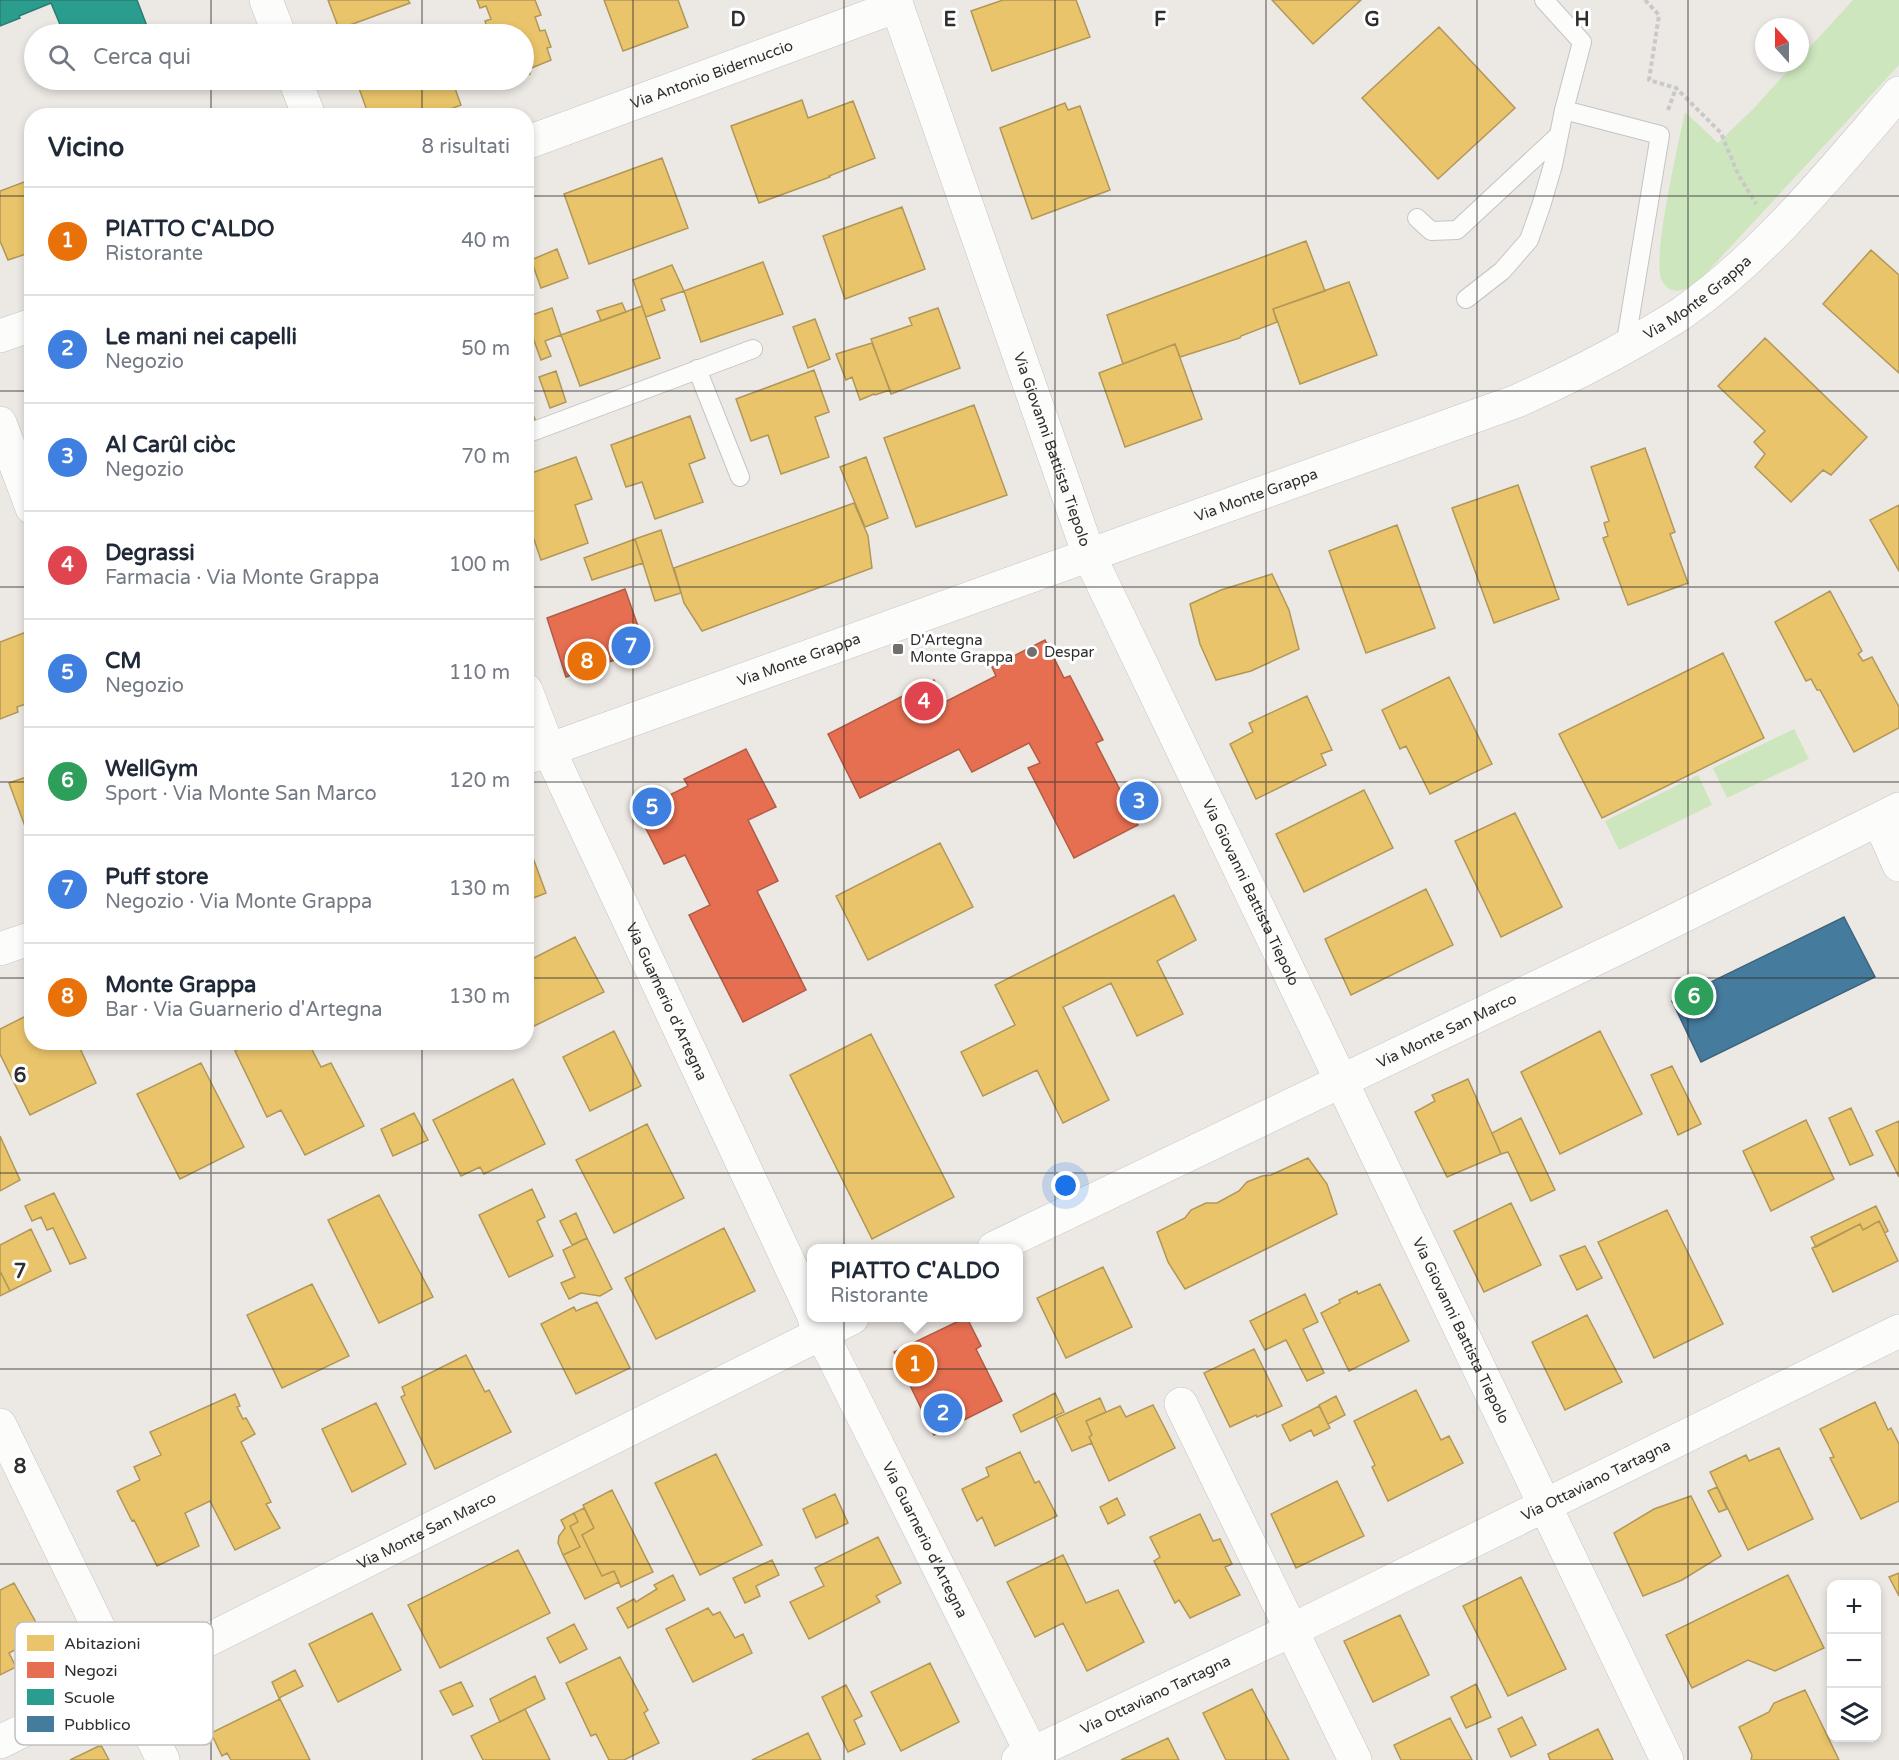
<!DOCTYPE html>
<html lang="it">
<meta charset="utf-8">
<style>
:root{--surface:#fff;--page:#f2f2f3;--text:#1f2937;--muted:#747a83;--line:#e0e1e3;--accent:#db2777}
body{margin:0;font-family:"Varela Round",sans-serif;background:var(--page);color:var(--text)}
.controls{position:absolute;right:18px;bottom:18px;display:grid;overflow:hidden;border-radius:12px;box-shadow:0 3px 9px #0003}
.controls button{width:54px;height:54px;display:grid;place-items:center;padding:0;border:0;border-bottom:2px solid var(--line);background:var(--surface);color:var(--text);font:30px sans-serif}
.compass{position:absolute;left:1755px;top:18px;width:54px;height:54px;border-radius:50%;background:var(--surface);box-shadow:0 3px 9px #0003;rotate:339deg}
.you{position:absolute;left:1066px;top:1186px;width:21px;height:21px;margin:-15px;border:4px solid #fff;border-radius:50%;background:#1a73e8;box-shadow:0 0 0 9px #1a73e833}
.badge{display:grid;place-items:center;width:39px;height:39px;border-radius:50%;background:var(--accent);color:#fff;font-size:20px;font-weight:700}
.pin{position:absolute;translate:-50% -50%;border:3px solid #fff;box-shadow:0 2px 6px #0006}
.popup{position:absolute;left:807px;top:1244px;width:216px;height:78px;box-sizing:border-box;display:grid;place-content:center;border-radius:12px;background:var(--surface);filter:drop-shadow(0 2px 4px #0005);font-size:20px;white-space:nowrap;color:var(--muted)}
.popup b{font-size:22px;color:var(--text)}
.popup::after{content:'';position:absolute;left:50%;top:100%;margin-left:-12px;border:12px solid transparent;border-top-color:var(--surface)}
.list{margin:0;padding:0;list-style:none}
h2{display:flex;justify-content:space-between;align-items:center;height:78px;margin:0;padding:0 24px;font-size:26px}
h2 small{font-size:20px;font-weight:400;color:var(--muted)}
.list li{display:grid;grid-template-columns:39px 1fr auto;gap:18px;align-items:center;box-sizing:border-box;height:108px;padding:0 24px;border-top:2px solid var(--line)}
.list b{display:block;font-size:22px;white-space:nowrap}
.list p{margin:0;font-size:20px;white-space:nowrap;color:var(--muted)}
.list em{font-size:20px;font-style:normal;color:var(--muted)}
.icon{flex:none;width:33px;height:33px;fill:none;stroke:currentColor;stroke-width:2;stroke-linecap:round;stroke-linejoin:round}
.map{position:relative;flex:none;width:1899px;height:1760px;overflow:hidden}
.search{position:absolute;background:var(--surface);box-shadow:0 3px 9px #0003;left:24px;top:24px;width:510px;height:66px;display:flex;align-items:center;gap:15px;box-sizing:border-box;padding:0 21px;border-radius:33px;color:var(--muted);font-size:22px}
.panel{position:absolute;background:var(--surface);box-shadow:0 3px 9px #0003;left:24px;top:108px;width:510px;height:942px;border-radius:24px}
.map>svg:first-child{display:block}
</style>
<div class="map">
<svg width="1899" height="1760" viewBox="0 0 1899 1760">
<rect width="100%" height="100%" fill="#ece8e4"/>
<!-- green -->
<path fill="#cee6be" d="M1853,0H1899V65L1697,283C1685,290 1671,297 1662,281C1651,259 1679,142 1685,112L1718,143L1754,108L1795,63H1800V58Z
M1794,729L1809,759L1727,798L1713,768Z
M1698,775L1712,805L1619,850L1605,821Z"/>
<!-- homes -->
<path fill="#e9c46a" stroke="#b19758" stroke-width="1.5" d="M328,0H408L410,3L339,29Z
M477,0H535L541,15L535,17L540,31L545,30L551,47L547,48L551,60L529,69L530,74L524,76V34H489L485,21L491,19L486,6L480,8Z
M604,0H678L688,27L623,51Z
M1003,0H1076L1090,37L992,71L971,11Z
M1272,0H1361L1313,44Z
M1439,27L1515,108L1438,179L1362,98Z
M356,80H452L461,105L432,116H369Z
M802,100L808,118L853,101L875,158L829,176L830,177L759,203L731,126Z
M1065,103L1068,110L1080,106L1110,190L1032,219L1000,128Z
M662,158L688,228L589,264L564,194Z
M32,179V259L29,253L8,260L0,241V191Z
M902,207L925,269L845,299L823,236Z
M1306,241L1325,291L1273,309L1277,322L1241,336L1240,338L1180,357L1175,344L1123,364L1107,315Z
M557,249L568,278L541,288L531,260Z
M1871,250L1899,275V373L1823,304Z
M763,262L783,314L701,342L684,291Z
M672,265L684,291L661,299L665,310L646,317L633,280Z
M1349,282L1377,355L1300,384L1273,309Z
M622,303L626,312L601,321L597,311Z
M642,306L660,358L580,386L561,335Z
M552,308L561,335L545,341L551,356L541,360L533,338L526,340V317Z
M938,308L960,368L891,394L871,339L912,325L909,318Z
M815,319L830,359L808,368L793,327Z
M1765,338L1867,437L1831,475L1823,470L1791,502L1755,467L1765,454L1754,442L1765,431L1718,386Z
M872,343L890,390L875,395L874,394L860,400L852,377L846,380L836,354Z
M1175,344L1202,419L1125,447L1099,373Z
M814,370L829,412L815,417L829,457L781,474L768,435L751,441L736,399Z
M556,371L566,402L550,408L539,377Z
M526,397L536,422L526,426Z
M974,405L1007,495L916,527L884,438Z
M690,416L705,458L689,464L703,502L655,519L642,482L626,487L611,445Z
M1645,448L1675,532L1670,534L1688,583L1628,605L1603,538L1608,536L1604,523L1609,521L1591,467Z
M576,457L592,499L575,505L588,543L541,560L528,522L526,523V475Z
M866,457L888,518L865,527L840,467Z
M1518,485L1559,599L1494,623L1452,508Z
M854,503L868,536L872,568L702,631L684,603L674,568Z
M1899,505V571L1870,520Z
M1397,525L1435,628L1366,653L1329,551Z
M661,530L681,593L655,601L635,539Z
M635,539L643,563L592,580L584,558Z
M1272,574L1289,610L1299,649L1251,671L1216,680L1200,644L1190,604L1221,590Z
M1830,591L1862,651L1858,654L1863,661L1872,657L1899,707V728L1854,752L1820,690H1817L1811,679L1806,681L1775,622Z
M29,631L32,638V702L17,707L18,712L0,719V642Z
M1723,653L1764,738L1602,818L1559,734Z
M1449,677L1492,764L1430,794L1406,746L1400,749L1382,710Z
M1307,696L1332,750L1321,754L1326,765L1256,799L1230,744L1253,732L1249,723Z
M32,775V837H29L9,783Z
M1364,790L1393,848L1304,892L1276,834Z
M1515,813L1562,907L1501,937L1455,841Z
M526,839L546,893L526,901Z
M940,843L973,907L868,960L836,896Z
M1426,889L1453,945L1351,995L1325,939Z
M1174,895L1196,940L1157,961L1183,1014L1137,1036L1111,983L1063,1007L1109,1100L1063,1123L1037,1070L983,1096L961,1052L1015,1025L995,985Z
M575,937L604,992L526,1030V962Z
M32,1013V1042H77L96,1083L30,1115L0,1054V1029Z
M614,1031L641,1086L590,1111L563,1057Z
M1600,1031L1642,1114L1560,1154L1521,1072Z
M871,1034L954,1197L872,1239L790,1075Z
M251,1042H308L321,1067L331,1063L364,1126L305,1155L281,1110L267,1117L235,1051Z
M201,1063L244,1147L180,1179L137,1094Z
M1672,1066L1701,1124L1678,1135L1651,1075Z
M513,1079L545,1144L484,1174L480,1167L461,1176L433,1120Z
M1468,1079L1501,1154L1447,1177L1415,1112L1435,1101L1432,1095Z
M1851,1108L1873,1155L1850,1165L1829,1118Z
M414,1113L428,1140L393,1156L381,1129Z
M1521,1118L1555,1190L1531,1201L1508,1152L1501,1154L1492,1133Z
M1806,1120L1834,1179L1771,1211L1743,1151Z
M1899,1121V1177L1876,1131Z
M647,1124L684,1198L614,1233L576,1160Z
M0,1136L20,1180L0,1191Z
M1308,1158L1327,1184L1337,1214L1185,1289L1168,1262L1157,1232L1185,1218L1191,1210L1206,1203H1217L1239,1191L1247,1182L1262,1176L1271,1175Z
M532,1189L545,1217L537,1221L553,1256L509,1277L479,1215Z
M54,1193L86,1258L70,1264L53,1228L47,1230L41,1217L32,1221L25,1206Z
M379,1195L433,1297L379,1323L328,1220Z
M1511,1203L1541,1265L1484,1292L1454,1231Z
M1876,1206L1888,1231L1885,1233L1879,1221L1863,1230L1860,1224L1816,1247L1811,1237Z
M1667,1210L1723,1324L1654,1358L1598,1242Z
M576,1213L587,1238L572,1245L560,1221Z
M1879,1221L1898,1261L1833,1292L1812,1248L1860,1224L1863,1230Z
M724,1228L755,1291L656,1339L625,1278Z
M31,1229L51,1271L10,1291L0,1271V1245Z
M587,1238L612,1289L600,1296L581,1293L569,1299L561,1283L575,1277L563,1250Z
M1585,1246L1602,1278L1577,1290L1560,1256Z
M1103,1267L1132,1327L1066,1358L1037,1298Z
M0,1271L10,1291L0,1296Z
M312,1284L349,1356L282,1388L247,1315Z
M1380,1284L1409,1341L1349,1371L1321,1313L1340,1303L1339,1300L1357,1291L1358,1294Z
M1305,1294L1318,1322L1303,1329L1324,1373L1307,1381L1286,1340L1265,1350L1250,1321Z
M597,1302L630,1368L576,1394L541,1324L574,1307L576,1311Z
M1587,1315L1622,1382L1565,1410L1532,1342Z
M1254,1349L1282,1406L1257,1417L1256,1415L1230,1427L1204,1373Z
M466,1355L485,1392L489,1390L511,1432L435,1469L401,1397L405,1395L402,1387Z
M1416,1390L1441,1440L1449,1436L1463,1463L1388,1501L1372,1467L1375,1465L1354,1421Z
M1055,1393L1064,1412L1021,1432L1013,1415Z
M235,1394L240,1406L237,1407L243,1419L246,1418L255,1434L241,1442L271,1502L266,1504L280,1528L235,1550L210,1501L185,1513L199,1546L157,1566L134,1520L132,1521L117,1491L140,1480L134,1467L161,1455L150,1432Z
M1336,1396L1345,1415L1328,1424L1319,1405Z
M1100,1398L1106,1412L1086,1421L1092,1435L1089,1437L1092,1443L1072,1451L1056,1418Z
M1875,1402L1888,1430L1891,1428L1899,1444V1501L1861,1519L1830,1458L1834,1457L1820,1429Z
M376,1403L406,1464L352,1492L322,1429Z
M1153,1405L1175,1448L1109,1481L1089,1437L1092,1435L1086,1421L1120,1406L1126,1417Z
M1319,1406L1330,1428L1314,1436L1311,1430L1290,1441L1282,1425Z
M1779,1448L1813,1519L1748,1550L1710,1472L1746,1455L1749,1461Z
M1020,1452L1035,1483L1039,1481L1057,1516L995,1546L982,1517L977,1521L962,1489L989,1476L986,1468Z
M716,1454L762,1545L700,1575L655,1483Z
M1337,1481L1364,1536L1296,1568L1271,1514Z
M1717,1487L1727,1509L1719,1512L1708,1491Z
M612,1490L653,1572L621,1587L614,1571L602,1576L582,1535L594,1528L583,1505Z
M835,1494L848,1523L816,1538L803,1509Z
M1691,1496L1721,1556L1682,1580L1643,1596L1614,1533L1654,1509Z
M1117,1498L1125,1515L1108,1524L1100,1507Z
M584,1508L594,1528L582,1535L602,1576L614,1571L619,1582L585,1599L563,1555L580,1547L570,1526L578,1522L574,1513Z
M574,1513L578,1522L570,1526L580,1547L563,1555L558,1543L559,1536L565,1528L561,1520Z
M1200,1514L1213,1541L1220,1539L1232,1564L1225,1567L1240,1595L1190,1618L1179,1600L1175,1603L1154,1561L1160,1557L1150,1537Z
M878,1537L901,1583L876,1596L880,1602L809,1639L790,1602L824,1586L815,1568Z
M518,1550L550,1613L440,1668L408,1605Z
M1063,1555L1086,1603L1118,1590L1144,1642L1087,1671L1063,1623L1035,1637L1007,1582Z
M772,1560L779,1575L756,1586L760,1596L745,1603L733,1578Z
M1899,1573V1596L1889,1577Z
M673,1575L685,1600L628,1628L617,1608L634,1599L636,1602L657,1589L654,1585Z
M1788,1575L1824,1648L1775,1671L1748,1660L1692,1688L1666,1635Z
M1521,1577L1566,1669L1508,1696L1463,1606Z
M14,1583L43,1635L9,1653L16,1667L0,1675V1590Z
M708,1608L713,1615L720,1612L735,1638L743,1634L752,1653L693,1682L666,1629Z
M372,1613L401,1670L338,1702L309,1644Z
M1400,1615L1429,1675L1373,1702L1344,1641Z
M574,1624L587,1649L560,1663L547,1638Z
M620,1657L648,1710L644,1713L659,1743L624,1760H609L596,1734L591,1736L566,1683Z
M930,1663L959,1722L901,1751L871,1692Z
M295,1670L303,1686L279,1698L272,1682Z
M535,1676L545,1699L500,1722L490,1699Z
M461,1682L473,1706L453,1715L440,1691Z
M1476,1684L1491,1717L1466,1728L1451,1697Z
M846,1685L862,1716L854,1720L865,1744L848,1752L822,1697Z
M1252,1689L1289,1760H1226L1203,1713Z
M1805,1690L1839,1760H1751L1752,1755L1739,1727L1769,1712L1774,1703Z
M280,1699L310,1760H231L227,1753L222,1756L211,1733Z
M525,1709L550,1760H483L471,1736Z
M1522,1717L1536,1745L1511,1757L1498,1729Z
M1450,1718L1472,1760H1401L1394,1745Z
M1598,1729L1613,1760H1550L1548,1754Z
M808,1733L821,1760H752Z
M1168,1738L1179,1760H1121Z
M101,1745L109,1760H70Z"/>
<!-- shops -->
<path fill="#e76f51" stroke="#b05c46" stroke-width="1.5" d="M625,589L646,649L566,677L547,618Z
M1045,640L1064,678L1070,676L1103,740L1096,743L1138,825L1074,858L1028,768L1040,763L1029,743L972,772L959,749L860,798L828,734L934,680L945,702L996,676L992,667Z
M746,749L776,807L748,820L778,881L757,891L806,990L743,1022L689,915L710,905L685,855L664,864L637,811L688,786L684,779Z
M965,1318H967L981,1346L976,1349L1002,1401L934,1435L894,1352Z"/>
<!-- schools -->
<path fill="#2a9d8f" stroke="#2b7c72" stroke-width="1.5" d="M0,0H137L150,34H64L51,3L19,16L20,18L0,26Z"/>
<!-- public -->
<path fill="#457b9d" stroke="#3e647c" stroke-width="1.5" d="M1844,917L1875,977L1701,1062L1672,1001Z"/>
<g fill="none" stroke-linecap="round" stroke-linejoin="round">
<defs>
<path id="lane" d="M1544,0L1582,42L1564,110
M1417,218L1431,231L1457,230L1559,135
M1466,299L1502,271L1529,240L1541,206L1553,165L1564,110L1660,135L1625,347
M697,369L740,477
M526,434L753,349"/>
<g id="street">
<path d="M266,0L279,34"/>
<path id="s1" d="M895,0L1089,555L1667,1760"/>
<path d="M295,80L309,116"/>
<path id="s2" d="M526,143L897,6"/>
<path d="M0,336L32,325"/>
<path d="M0,423L32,508"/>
<path id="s3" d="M526,690L549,750L812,1312"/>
<path id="s4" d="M526,758L1517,401C1560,382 1602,361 1643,337C1655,329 1669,322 1682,313C1766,254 1832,171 1899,93"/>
<path d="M1879,820L1899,865"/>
<path d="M0,949L32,938"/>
<path id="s5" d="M994,1248L1635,940L1899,809"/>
<path id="s6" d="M814,1318L1035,1760"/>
<path d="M1181,1404L1355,1760"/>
<path d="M0,1425L163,1760"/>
<path id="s7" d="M0,1742L206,1641L852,1318"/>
<path id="s8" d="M1018,1760L1292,1630L1899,1331"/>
</g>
</defs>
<!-- lane casing -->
<use href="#lane" stroke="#c5c4c5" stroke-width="20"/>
<!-- street casing -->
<use href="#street" stroke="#c5c4c5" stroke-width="34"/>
<!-- path -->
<path stroke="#c9c9c8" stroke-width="4" stroke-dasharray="4.5 3" stroke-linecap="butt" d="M1645,0L1659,15L1649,80L1676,88L1721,133L1738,174L1756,204
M1668,110L1676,88"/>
<!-- lane -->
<use href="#lane" stroke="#fcfcfb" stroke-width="18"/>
<!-- street -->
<use href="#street" stroke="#fcfcfb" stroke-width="33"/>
</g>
<!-- grid -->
<path fill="none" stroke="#2e2e2e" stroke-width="1.5" stroke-opacity="0.55" d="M211,0V34M422,0V34M633,0V1760M844,0V1760M1055,0V1760M1266,0V1760M1477,0V1760M1688,0V1760M211,80V116M422,80V116M0,196H32M526,196H1899M0,391H32M526,391H1899M0,587H32M526,587H1899M0,782H32M526,782H1899M0,978H32M526,978H1899M211,1042V1760M422,1042V1760M0,1173H1899M0,1369H1899M0,1564H1899"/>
<!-- markers -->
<g fill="#706f6e" stroke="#fff" stroke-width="2">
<rect x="892" y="643" width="12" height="12" rx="3"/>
<circle cx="1032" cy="652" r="6"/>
</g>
<g text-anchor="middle" stroke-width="6" stroke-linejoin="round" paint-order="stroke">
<!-- street labels -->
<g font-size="15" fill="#2e2e2e" stroke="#fff">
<text dy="5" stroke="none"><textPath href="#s2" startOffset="198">Via Antonio Bidernuccio</textPath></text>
<text dy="5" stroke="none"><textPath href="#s4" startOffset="1262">Via Monte Grappa</textPath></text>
<text dy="5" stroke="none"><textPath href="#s1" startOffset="476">Via Giovanni Battista Tiepolo</textPath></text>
<text dy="5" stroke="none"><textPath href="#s4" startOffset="776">Via Monte Grappa</textPath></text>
<text dy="5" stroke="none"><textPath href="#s4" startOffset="290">Via Monte Grappa</textPath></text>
<text dy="5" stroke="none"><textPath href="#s1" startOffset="962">Via Giovanni Battista Tiepolo</textPath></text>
<text dy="5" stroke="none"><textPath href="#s3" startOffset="342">Via Guarnerio d'Artegna</textPath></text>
<text dy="5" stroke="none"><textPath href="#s5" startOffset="502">Via Monte San Marco</textPath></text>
<text dy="5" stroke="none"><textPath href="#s1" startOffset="1448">Via Giovanni Battista Tiepolo</textPath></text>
<text dy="5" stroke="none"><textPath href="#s8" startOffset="642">Via Ottaviano Tartagna</textPath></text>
<text dy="5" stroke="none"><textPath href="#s7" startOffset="476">Via Monte San Marco</textPath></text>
<text dy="5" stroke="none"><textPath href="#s6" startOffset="248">Via Guarnerio d'Artegna</textPath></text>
<text dy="5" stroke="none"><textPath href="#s8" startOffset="152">Via Ottaviano Tartagna</textPath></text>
</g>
<!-- poi labels -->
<g font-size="15" fill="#2e2e2e" stroke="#fff" text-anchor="start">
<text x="910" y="645">D'Artegna<tspan x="910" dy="17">Monte Grappa</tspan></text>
<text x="1044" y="657">Despar</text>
</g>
</g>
<!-- legend -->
<rect x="15" y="1622" width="198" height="123" rx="9" fill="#fff" stroke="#c0c0c0" stroke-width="1.5"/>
<rect x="27" y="1635" width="27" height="16" fill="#e9c46a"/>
<rect x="27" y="1662" width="27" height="16" fill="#e76f51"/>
<rect x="27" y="1689" width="27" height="16" fill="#2a9d8f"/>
<rect x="27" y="1716" width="27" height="16" fill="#457b9d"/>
<g font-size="16" fill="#2e2e2e">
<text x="64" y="1649">Abitazioni</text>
<text x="64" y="1676">Negozi</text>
<text x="64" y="1703">Scuole</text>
<text x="64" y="1730">Pubblico</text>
</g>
<g font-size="20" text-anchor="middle" font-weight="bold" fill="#2e2e2e" stroke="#fff" stroke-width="6" stroke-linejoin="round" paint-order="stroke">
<text x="738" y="26">D</text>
<text x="950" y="26">E</text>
<text x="1160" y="26">F</text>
<text x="1372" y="26">G</text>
<text x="1582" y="26">H</text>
<text x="20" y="1082">6</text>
<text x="20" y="1278">7</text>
<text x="20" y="1473">8</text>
</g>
</svg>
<div class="controls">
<button>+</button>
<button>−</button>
<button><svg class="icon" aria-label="layers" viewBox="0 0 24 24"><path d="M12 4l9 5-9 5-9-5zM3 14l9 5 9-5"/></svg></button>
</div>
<svg class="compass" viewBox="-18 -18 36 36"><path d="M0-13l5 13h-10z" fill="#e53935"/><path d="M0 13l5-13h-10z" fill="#747a83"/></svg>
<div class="you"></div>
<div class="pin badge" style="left:915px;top:1364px;background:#e8710a">1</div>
<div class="popup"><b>PIATTO C'ALDO</b>Ristorante</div>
<div class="pin badge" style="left:943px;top:1413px;background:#3f7fe0">2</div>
<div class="pin badge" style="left:1139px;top:801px;background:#3f7fe0">3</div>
<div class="pin badge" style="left:924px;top:701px;background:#e0444e">4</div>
<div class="pin badge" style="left:652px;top:807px;background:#3f7fe0">5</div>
<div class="pin badge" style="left:1694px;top:996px;background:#2e9e5b">6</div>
<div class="pin badge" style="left:631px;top:646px;background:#3f7fe0">7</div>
<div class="pin badge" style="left:587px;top:661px;background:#e8710a">8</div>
<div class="search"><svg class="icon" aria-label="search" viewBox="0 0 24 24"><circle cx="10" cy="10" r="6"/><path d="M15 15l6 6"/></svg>Cerca qui</div>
<section class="panel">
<h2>Vicino<small>8 risultati</small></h2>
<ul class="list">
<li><span class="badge" style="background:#e8710a">1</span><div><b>PIATTO C'ALDO</b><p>Ristorante</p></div><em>40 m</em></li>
<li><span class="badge" style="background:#3f7fe0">2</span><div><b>Le mani nei capelli</b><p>Negozio</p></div><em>50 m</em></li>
<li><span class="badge" style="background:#3f7fe0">3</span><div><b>Al Carûl ciòc</b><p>Negozio</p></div><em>70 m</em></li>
<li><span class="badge" style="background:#e0444e">4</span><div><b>Degrassi</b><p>Farmacia · Via Monte Grappa</p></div><em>100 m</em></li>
<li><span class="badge" style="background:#3f7fe0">5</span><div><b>CM</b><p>Negozio</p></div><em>110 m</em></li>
<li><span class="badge" style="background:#2e9e5b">6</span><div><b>WellGym</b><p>Sport · Via Monte San Marco</p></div><em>120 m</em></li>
<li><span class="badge" style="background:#3f7fe0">7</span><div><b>Puff store</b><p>Negozio · Via Monte Grappa</p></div><em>130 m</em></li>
<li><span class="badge" style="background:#e8710a">8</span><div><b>Monte Grappa</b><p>Bar · Via Guarnerio d'Artegna</p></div><em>130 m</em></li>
</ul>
</section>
</div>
